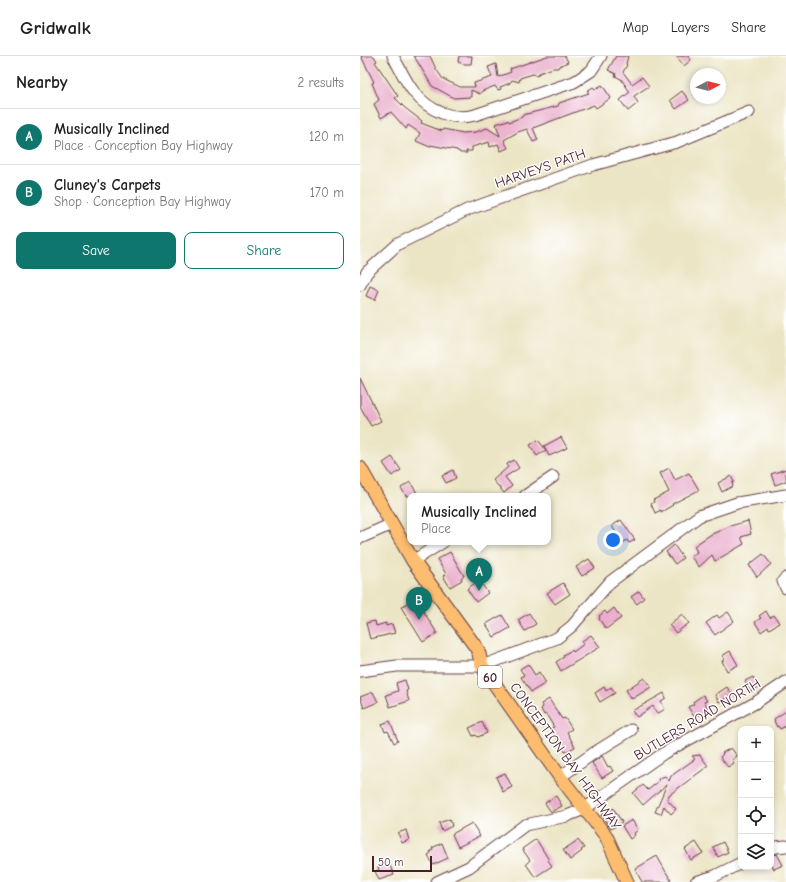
<!DOCTYPE html>
<meta charset="utf-8">
<style>
:root{--surface:#fff;--page:#f6f6f6;--text:#202124;--muted:#757577;--line:#e0e0e0;--accent:#0f766e}
body{margin:0;font-family:"Comic Neue",sans-serif;background:var(--page);color:var(--text)}
.controls{position:absolute;right:12px;bottom:12px;display:grid;overflow:hidden;border-radius:8px;box-shadow:0 2px 6px #0003}
.controls button{width:36px;height:36px;display:grid;place-items:center;padding:0;border:0;border-bottom:1px solid var(--line);background:var(--surface);color:var(--text);font:20px sans-serif}
.compass{position:absolute;left:330px;top:12px;width:36px;height:36px;border-radius:50%;background:var(--surface);box-shadow:0 2px 6px #0003;rotate:83deg}
.scale{position:absolute;left:12px;bottom:10px;width:60px;box-sizing:border-box;padding-left:4px;border:2px solid #4a1f2b;border-top:0;font-size:11px;line-height:14px;white-space:nowrap;color:#4a1f2b;-webkit-text-stroke:3px #fff;paint-order:stroke}
.you{position:absolute;left:253px;top:484px;width:14px;height:14px;margin:-10px;border:3px solid #fff;border-radius:50%;background:#1a73e8;box-shadow:0 0 0 6px #1a73e833}
.badge{display:grid;place-items:center;width:26px;height:26px;border-radius:50%;background:var(--accent);color:#fff;font-size:13px;font-weight:700}
.pin{position:absolute;translate:-50% -33px;filter:drop-shadow(0 1px 2px #0008)}
.pin::after{content:'';position:absolute;top:21px;width:14px;height:12px;background:inherit;clip-path:polygon(0 0,100% 0,50% 100%)}
.popup{position:absolute;left:47px;top:437px;width:144px;height:52px;box-sizing:border-box;display:grid;place-content:center;border-radius:8px;background:var(--surface);filter:drop-shadow(0 1px 3px #0005);font-size:13px;white-space:nowrap;color:var(--muted)}
.popup b{font-size:15px;color:var(--text)}
.popup::after{content:'';position:absolute;left:50%;top:100%;margin-left:-8px;border:8px solid transparent;border-top-color:var(--surface)}
.list{margin:0;padding:0;list-style:none}
h2{display:flex;justify-content:space-between;align-items:center;height:52px;margin:0;padding:0 16px;font-size:17px}
h2 small{font-size:13px;font-weight:400;color:var(--muted)}
.list li{display:grid;grid-template-columns:26px 1fr auto;gap:12px;align-items:center;box-sizing:border-box;height:56px;padding:0 16px;border-top:1px solid var(--line)}
.list b{display:block;font-size:15px;white-space:nowrap}
.list p{margin:0;font-size:13px;white-space:nowrap;color:var(--muted)}
.list em{font-size:13px;font-style:normal;color:var(--muted)}
.actions{display:flex;gap:8px;padding:12px 16px}
.actions a{flex:1;padding:9px 0;border:1px solid var(--accent);border-radius:8px;text-align:center;font-size:14px;color:var(--accent)}
.actions .main{background:var(--accent);color:#fff}
.icon{flex:none;width:22px;height:22px;fill:none;stroke:currentColor;stroke-width:2;stroke-linecap:round;stroke-linejoin:round}
.map{position:relative;flex:none;width:426px;height:826px;overflow:hidden}
header{display:flex;align-items:center;gap:24px;box-sizing:border-box;height:56px;padding:0 20px;background:var(--surface);border-bottom:1px solid var(--line)}
header strong{font-size:19px}
nav{display:flex;gap:22px;margin-inline-start:auto;font-size:14px}
main{display:flex}
aside{flex:1;background:var(--surface)}
.map>svg:first-child{display:block}
</style>
<header>
<strong>Gridwalk</strong>
<nav><a>Map</a><a>Layers</a><a>Share</a></nav>
</header>
<main>
<aside>
<h2>Nearby<small>2 results</small></h2>
<ul class="list">
<li><span class="badge">A</span><div><b>Musically Inclined</b><p>Place · Conception Bay Highway</p></div><em>120 m</em></li>
<li><span class="badge">B</span><div><b>Cluney's Carpets</b><p>Shop · Conception Bay Highway</p></div><em>170 m</em></li>
</ul>
<div class="actions"><a class="main">Save</a><a>Share</a></div>
</aside>
<div class="map">
<svg width="426" height="826" viewBox="0 0 426 826">
<rect width="100%" height="100%" fill="#fff"/>
<filter id="ink" filterUnits="userSpaceOnUse"><feTurbulence type="fractalNoise" baseFrequency=".025" numOctaves="2"/><feDisplacementMap in="SourceGraphic" scale="8" xChannelSelector="R" yChannelSelector="G"/><feConvolveMatrix kernelMatrix="1 2 1 2 8 2 1 2 1" color-interpolation-filters="sRGB"/></filter>
<filter id="wash" filterUnits="userSpaceOnUse"><feTurbulence type="fractalNoise" baseFrequency=".012" numOctaves="4" result="noise"/><feDisplacementMap in="SourceGraphic" scale="16" xChannelSelector="R" yChannelSelector="G"/><feGaussianBlur stdDeviation="0.9" result="paint"/><feColorMatrix in="noise" values="0 0 0 0 0 0 0 0 0 0 0 0 0 0 0 0 0 1.4 0 .05"/><feComposite in="paint" operator="in"/></filter>
<g filter="url(#wash)">
<rect width="100%" height="100%" fill="#ece5c5"/>
<g id="blocks">
<!-- building -->
<path fill="#e9adcb" d="M1,0H14L17,5L15,6L38,40L35,42L45,52L62,65L61,67L82,75L83,73L103,77L116,76L127,72L140,80L136,68L148,64L149,66L162,61L163,59L198,50L199,47L229,37L227,35L233,31L235,33L242,29L251,42L236,52L234,49L173,72L178,84L173,86L167,73L158,76L144,84L148,92L141,95L138,88L130,91L129,86L112,91V95H106L107,97H100L99,95H97V94L70,89V91L56,85L60,77L48,69L46,73L31,56L21,62L14,48L19,44L12,27L14,26Z
M54,0H70L76,13L83,23L100,31H115L114,27L132,21L128,11L136,8L138,21L151,16L150,13L187,0H205L208,6L199,10L198,12H193L179,17L177,20L173,18L160,22L159,26L152,24L150,27L140,31L141,33L138,34L135,30L122,35L120,38L111,34V41L94,42L72,30Z
M99,0H112L111,8H103L98,6Z
M256,0H268L266,8L267,9L263,16L272,28L282,21L289,30L274,40L278,47L268,55L260,44L270,36L261,23L255,20L256,18L248,14Z
M316,0H328L331,4L324,10Z
M322,35L329,44L316,53L310,44Z
M10,230L19,234L15,244L6,240Z
M0,322L21,365L11,370L0,350Z
M201,381L207,392L189,400L184,390Z
M178,384L186,394L177,400L170,389Z
M32,401L41,414L32,420L23,407Z
M154,404L159,412L145,421L152,430L144,437L133,424L148,411L147,408Z
M309,412L315,424L329,417L339,434L312,448L313,449L301,456V454L295,457L291,448L294,446L293,444L309,436L300,417Z
M426,413V425L415,429L411,418Z
M93,414L96,422L86,427L82,420Z
M371,420L374,426L372,427L373,430L362,436L358,427Z
M50,426L59,440H46L41,432Z
M261,464L275,484L269,487L267,484L262,487L252,470Z
M388,465L391,478L381,481L384,488L355,505L352,499L339,511L331,501L337,496L334,490L350,479L370,470Z
M314,489L323,502L315,508L306,496Z
M90,496L104,520L101,522L102,524L90,531L83,520L86,518L77,503Z
M403,498L411,508L397,521L389,509Z
M229,503L235,512L222,520L216,511Z
M119,524L128,537L116,546L107,533Z
M203,527L210,538L195,548L187,537Z
M279,535L284,542L277,548L271,541Z
M55,542L77,577L63,586L41,551Z
M254,552L261,562L246,573L239,563L240,561L239,560L245,555L247,558Z
M406,555L410,562L414,559L419,567L409,573L408,571L401,576L395,566L401,562L399,560Z
M368,556L374,565L355,579L346,567L357,559L359,562Z
M169,557L176,568L165,575L158,564Z
M322,558L329,567L316,577L309,569Z
M142,559L150,572L134,581L126,568Z
M15,565L16,570L26,567V570L32,568L35,577L10,583L6,567Z
M231,579L240,591L201,615L196,606L204,601L203,599L212,594L213,596L224,588L222,585Z
M370,595L378,609L367,615L362,605L365,603L362,600Z
M168,608L175,619L179,616L186,627L171,636L161,621L164,619L160,613Z
M393,621L399,631L390,636L385,625Z
M284,622L291,631L272,643L266,634Z
M45,624L48,634L46,635L49,645L30,651L26,639L38,635L36,627Z
M244,631L246,635L251,631L255,637L240,646L235,637Z
M367,631L372,639L359,646L355,639Z
M13,636L18,646L4,652L0,641Z
M304,637L306,642L301,645L305,653L297,658L293,650L277,661L272,655Z
M343,639L347,645L344,646L350,655L343,659L342,657L335,662L328,651L334,648L333,646Z
M189,643L202,663L205,662L212,673L207,676L215,691L205,696L191,672L194,671L186,658L184,659L181,653L183,651L181,648Z
M426,655V670L420,673L418,670L417,671L414,665H415L414,663Z
M30,665L38,685L34,687L28,675L25,676L22,668Z
M122,666L127,677L118,681L116,679L113,680L109,672Z
M316,674L320,680L309,686L306,680Z
M371,692L377,700L372,704L374,707L368,711L360,701L363,698L362,697Z
M340,699L348,710L309,739L307,743L316,753L311,758L304,750L301,758L295,756L307,728L283,749L273,737L283,729L288,734L299,725L298,723L305,720L309,725L311,720L335,703L332,700Z
M242,700L248,711L250,710L253,715L242,722L232,707Z
M145,717L152,731L143,736L136,721Z
M196,740L202,750L191,756L185,747Z
M253,752L262,766L251,773L241,759Z
M90,763L92,770L82,775L79,767Z
M272,764L278,774L274,777L275,779L270,783L262,770Z
M112,767L120,780L98,791L92,778Z
M46,774L49,784L42,787L38,777Z
M176,783L189,804H188L192,810L175,821L166,808L170,804L162,793Z
M218,784L224,792L221,794L222,795L210,804L203,794Z
M336,786L343,797L331,804L325,793Z
M363,786L368,796L358,801L353,791Z
M82,787L88,802L73,809L68,799L71,797L70,795L73,794L72,792Z
M417,798L423,809L414,813L411,807V800Z
M297,800L306,816L312,826H282L275,813Z
M29,807L34,819L19,824L15,815L19,814L18,811Z"/>
</g>
</g>
<g filter="url(#ink)">
<use href="#blocks" fill-opacity="0" stroke="#623d42" stroke-width="1"/>
<g fill="none" stroke-linecap="round" stroke-linejoin="round">
<defs>
<path id="minor" d="M33,0C46,24 54,46 82,57C93,61 104,62 115,59L214,26L231,15L241,0
M0,229L7,216L38,188L107,154L233,109L317,86L389,56
M165,440L193,421
M0,482L32,468
M53,505L83,486
M426,522L423,525L426,532
M0,615L37,610H122L197,582L212,570L250,526L339,460L377,447L426,439
M200,721L234,697L271,674
M411,793L416,791L426,790
M77,826L109,811L165,769L207,760L224,753L304,697L395,647L426,626
M336,826L355,820L381,807"/>
<path id="major" d="M0,412L53,505L118,594L122,610L200,721L246,780L267,826"/>
</defs>
<!-- minor casing -->
<use href="#minor" stroke="#623d42" stroke-width="13"/>
<!-- major casing -->
<use href="#major" stroke="#623d42" stroke-width="15"/>
<!-- minor -->
<use href="#minor" stroke="#fff" stroke-width="11"/>
<!-- major -->
<use href="#major" stroke="#fcbd6f" stroke-width="13"/>
</g>
</g>
<g text-anchor="middle" stroke-width="3" stroke-linejoin="round" paint-order="stroke">
<!-- shield labels -->
<rect fill="#fff" stroke="#80626b" stroke-width="1" x="118" y="610" width="24" height="22" rx="3"/>
<g font-size="13" font-weight="bold" fill="#4a1f2b">
<text x="130" y="626">60</text>
</g>
<!-- street labels -->
<g font-size="14" fill="#4a1f2b" stroke="#fff">
<text transform="translate(180 112) rotate(-19)" y="5">HARVEYS PATH</text>
<text transform="translate(337 663) rotate(-31)" y="5">BUTLERS ROAD NORTH</text>
<text transform="translate(206 700) rotate(54)" y="5">CONCEPTION BAY HIGHWAY</text>
</g>
</g>
</svg>
<div class="controls">
<button>+</button>
<button>−</button>
<button><svg class="icon" aria-label="locate" viewBox="0 0 24 24"><circle cx="12" cy="12" r="6"/><path d="M12 2v4M12 18v4M2 12h4M18 12h4"/></svg></button>
<button><svg class="icon" aria-label="layers" viewBox="0 0 24 24"><path d="M12 4l9 5-9 5-9-5zM3 14l9 5 9-5"/></svg></button>
</div>
<svg class="compass" viewBox="-18 -18 36 36"><path d="M0-13l5 13h-10z" fill="#e53935"/><path d="M0 13l5-13h-10z" fill="#757577"/></svg>
<div class="scale">50 m</div>
<div class="you"></div>
<div class="pin badge" style="left:119px;top:535px">A</div>
<div class="popup"><b>Musically Inclined</b>Place</div>
<div class="pin badge" style="left:59px;top:564px">B</div>
</div>
</main>
